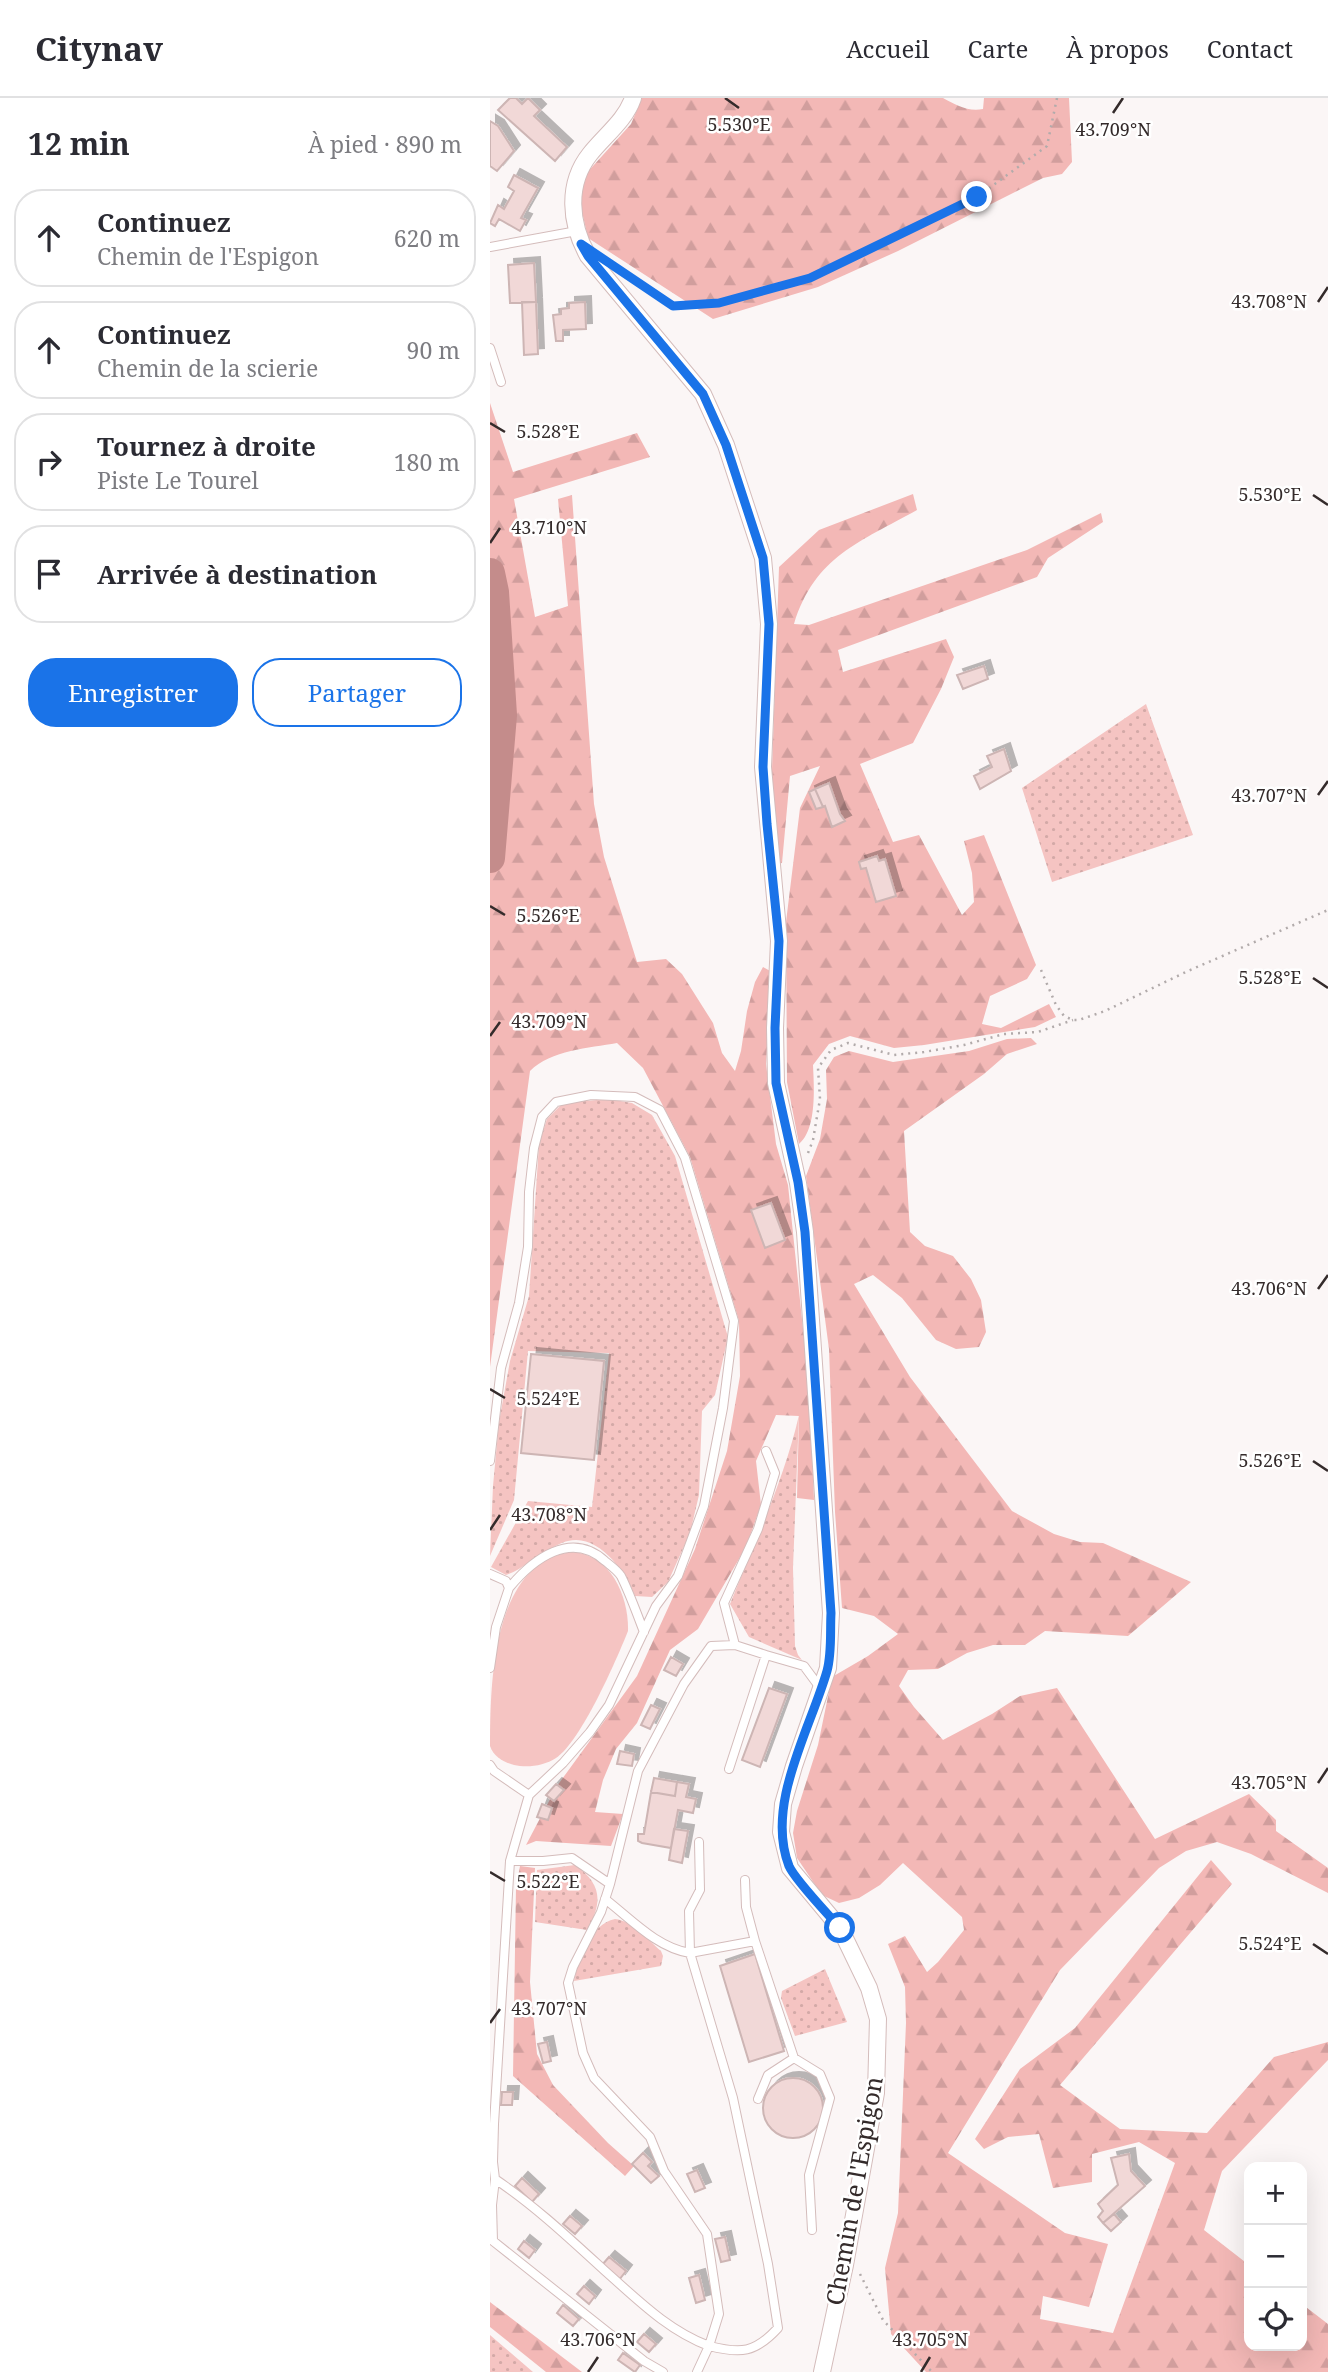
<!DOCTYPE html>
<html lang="fr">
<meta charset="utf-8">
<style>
:root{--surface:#fff;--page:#f7f7f7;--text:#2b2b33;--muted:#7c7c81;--line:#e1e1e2;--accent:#1a73e8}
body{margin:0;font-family:"Noto Serif",serif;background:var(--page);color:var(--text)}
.controls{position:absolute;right:21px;bottom:21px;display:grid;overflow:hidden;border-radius:14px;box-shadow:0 7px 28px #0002}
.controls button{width:63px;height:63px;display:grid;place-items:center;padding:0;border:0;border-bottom:2px solid var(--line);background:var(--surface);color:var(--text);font:35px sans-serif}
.stop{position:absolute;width:21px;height:21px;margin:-16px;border:5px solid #1a73e8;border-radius:50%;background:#fff}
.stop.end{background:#1a73e8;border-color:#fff;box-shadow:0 2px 7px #0008}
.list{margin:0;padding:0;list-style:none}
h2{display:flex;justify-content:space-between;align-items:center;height:91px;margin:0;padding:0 28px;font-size:30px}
h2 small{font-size:23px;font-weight:400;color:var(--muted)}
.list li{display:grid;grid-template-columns:46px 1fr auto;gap:21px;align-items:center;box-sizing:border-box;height:98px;margin:0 14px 14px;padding:0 14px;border:2px solid var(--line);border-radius:28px}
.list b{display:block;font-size:26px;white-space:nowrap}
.list p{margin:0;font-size:23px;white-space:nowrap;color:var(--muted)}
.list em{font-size:23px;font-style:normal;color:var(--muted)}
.actions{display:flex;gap:14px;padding:21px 28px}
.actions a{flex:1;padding:16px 0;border:2px solid var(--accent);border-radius:28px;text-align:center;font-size:24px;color:var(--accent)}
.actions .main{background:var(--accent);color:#fff}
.icon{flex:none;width:38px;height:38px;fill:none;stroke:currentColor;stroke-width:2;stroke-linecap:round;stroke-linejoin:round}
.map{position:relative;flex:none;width:838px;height:2274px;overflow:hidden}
header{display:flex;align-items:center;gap:42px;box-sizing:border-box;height:98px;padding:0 35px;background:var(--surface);border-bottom:2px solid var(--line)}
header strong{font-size:33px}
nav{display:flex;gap:38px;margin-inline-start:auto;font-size:24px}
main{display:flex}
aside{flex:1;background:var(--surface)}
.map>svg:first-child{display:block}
</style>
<header>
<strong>Citynav</strong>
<nav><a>Accueil</a><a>Carte</a><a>À propos</a><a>Contact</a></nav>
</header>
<main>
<aside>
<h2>12 min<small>À pied · 890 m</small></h2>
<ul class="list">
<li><svg class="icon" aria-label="ahead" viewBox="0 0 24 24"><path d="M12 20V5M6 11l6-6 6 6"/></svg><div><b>Continuez</b><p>Chemin de l'Espigon</p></div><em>620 m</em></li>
<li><svg class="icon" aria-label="ahead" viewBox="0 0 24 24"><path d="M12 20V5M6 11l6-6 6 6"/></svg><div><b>Continuez</b><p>Chemin de la scierie</p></div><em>90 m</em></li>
<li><svg class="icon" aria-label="right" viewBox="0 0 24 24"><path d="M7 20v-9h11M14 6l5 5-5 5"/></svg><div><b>Tournez à droite</b><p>Piste Le Tourel</p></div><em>180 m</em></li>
<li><svg class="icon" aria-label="arrive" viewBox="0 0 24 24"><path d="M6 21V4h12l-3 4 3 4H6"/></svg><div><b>Arrivée à destination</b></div></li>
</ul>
<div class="actions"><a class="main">Enregistrer</a><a>Partager</a></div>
</aside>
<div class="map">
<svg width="838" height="2274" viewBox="0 0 838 2274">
<defs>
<pattern id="grass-dots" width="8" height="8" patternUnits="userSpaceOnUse" patternTransform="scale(1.75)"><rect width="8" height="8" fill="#f5c4c2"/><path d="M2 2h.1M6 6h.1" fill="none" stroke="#d3a9a7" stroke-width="1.8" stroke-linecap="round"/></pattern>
<pattern id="forest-firs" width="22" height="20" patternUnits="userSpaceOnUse" patternTransform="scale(1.75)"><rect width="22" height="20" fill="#f3b8b6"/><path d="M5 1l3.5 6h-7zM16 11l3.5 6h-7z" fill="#d19e9d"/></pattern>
<filter id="shadow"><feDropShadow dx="6" dy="-6" stdDeviation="0" flood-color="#0004"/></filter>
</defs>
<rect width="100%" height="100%" fill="#fbf6f6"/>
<!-- grass -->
<path fill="url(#grass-dots)" d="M656,606L703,737L562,784L532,690Z
M118,1001L142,1005L162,1017L185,1058L238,1239L225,1297L212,1313L209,1397L200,1435L178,1484L162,1499L145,1498C136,1474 108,1435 78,1443C72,1444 64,1449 58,1452C43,1459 32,1472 16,1477L1,1469L38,1403L102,1409L119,1255L38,1253L24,1402L0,1458L3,1388L9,1324L20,1263L39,1198L49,1046L57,1021L73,1005Z
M309,1317L303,1470L305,1548L308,1557L312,1562L259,1539L240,1506C265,1444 294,1382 309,1317Z
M85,1767C112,1786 113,1804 97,1832L45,1824L47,1772Z
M125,1821C143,1823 157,1841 171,1853L173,1858L171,1868L84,1883C89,1861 100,1826 125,1821Z
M335,1871L357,1924L305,1938L291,1900L292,1893Z
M0,2237L43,2274H0Z"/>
<!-- forest -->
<path fill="url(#forest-firs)" d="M152,0H453C466,7 478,14 493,11L494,0H579L582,64L572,76L553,80L408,153L328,189L223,221L98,140L90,105L93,79L141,26Z
M0,305L23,374L147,335L160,359L24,401L45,519L78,508L68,401L82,397L104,706L114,759L147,864L176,861L192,876L223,925L232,955L245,973L251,953L257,913L265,884L273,869L282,874L276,966L286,1046L298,1087L320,1298L324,1402L307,1400L309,1318L286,1317L266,1363L271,1407L256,1449L208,1531L180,1552L147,1625L126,1651L113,1682L105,1714L133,1716L121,1748L46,1743L36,1747L67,1688L147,1578L205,1451L237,1353L250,1278L249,1223L200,1059L153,970L127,945C99,950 61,952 40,973L0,1269Z
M423,396L427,412C370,444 325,458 304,526L319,527L537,452L611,415L613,424L558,460L547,479L348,552L353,574L456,541L464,559L451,591L423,645L370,666L403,744L429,737L472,817L484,804L482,775L474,743L494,737L546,867L537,881L500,898L492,926L511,930L559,906L566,919L545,929L434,947L404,950L360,938L339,946L323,967C324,989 327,1031 309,1046L297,984L296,824L310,710L330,668L300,678L292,765L286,766L282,672L289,469L329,432Z
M541,940L547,946L517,956L494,976L414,1033L420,1134L435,1148L463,1158L481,1181L491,1202L496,1234L489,1249L466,1251L446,1242L412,1200L383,1177L364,1186L420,1279L522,1413L564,1436L590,1444L613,1445L701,1484L638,1538L555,1533L535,1547H503L477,1555L448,1571L418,1572L409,1588L424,1609L453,1642L502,1616L530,1598L567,1590L665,1741L759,1696L786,1722V1733L838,1770V1795L761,1756L727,1744L696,1753L669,1770L570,1872L458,2055L575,2135L618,2146L599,2209L553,2198L550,2221L623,2235L685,2065L649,2044L602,2056V2084L563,2090L549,2036L518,2039L494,2051L485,2041L530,1971L585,1930L721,1762L742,1786L570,1987L630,2031L717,2035L784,1959L838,1944V1962L732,2073L714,2132L759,2167V2248H812V2206L838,2226V2274H436L401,2236L395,2170L408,2115L416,1925L415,1889L398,1846L415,1838L437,1874L448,1864L474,1832L472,1819L413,1765L390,1787L369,1800L349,1805L332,1797L307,1760L303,1735L307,1713L328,1647L342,1579L378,1558L408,1536L384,1518L352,1510L345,1414L339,1251L316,1078L330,1041L337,1001L336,972L344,959L359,953L403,964L479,953L517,941Z
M30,1768L45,1770L40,1884L47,1956L63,1987L118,2045L144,2068L135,2078L23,1978L26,1789Z
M0,2204L92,2274H56L0,2229Z"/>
<!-- garden -->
<path fill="#f5c4c2" d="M82,1454C121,1456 139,1499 138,1533C126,1563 91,1643 66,1660C54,1668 37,1670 24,1667C13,1664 4,1659 0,1648C0,1586 2,1463 82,1454Z"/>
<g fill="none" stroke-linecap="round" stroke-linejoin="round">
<!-- river -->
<path stroke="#c48c8b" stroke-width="30" d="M0,475L4,494L12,617L0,760"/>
</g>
<!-- building -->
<path fill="#f1d8d7" stroke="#cdb5b4" stroke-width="2" filter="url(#shadow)" d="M20,0H26L32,6L38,0L50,12L44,18L77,49L65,63L8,12Z
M0,23L8,28L24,53L7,73L0,68Z
M24,77L48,90L31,120L36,122L30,133L9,121L5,128L0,125L8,107L14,111L24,93L18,89Z
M44,165L46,204L20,205L18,167Z
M32,204H46L48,256L34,257Z
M95,204L96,231L73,232V243H66L63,217L71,216V211L79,210V205Z
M494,568L498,581L473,591L467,577Z
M514,651L521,673L490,691L484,678L502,669L497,658Z
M339,685L350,716L355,723L342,729L335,708L333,709L325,691Z
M325,691L333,709L326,711L319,694Z
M387,758L389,763L395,761L406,798L386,804L376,770L371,771L369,764Z
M281,1105L295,1142L275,1150L261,1112Z
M41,1256L114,1263L104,1362L31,1355Z
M181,1559L193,1566L186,1578L174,1572Z
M279,1590L297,1596L270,1669L252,1662Z
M161,1607L170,1611L160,1631L151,1627Z
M130,1653L144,1656L142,1668L127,1666Z
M164,1680L187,1684L185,1698L161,1694Z
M187,1684L199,1686L196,1699L206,1701L203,1715L188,1712L181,1750L152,1745L148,1743V1736H154L161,1694L185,1698Z
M66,1686L74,1692L64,1703L56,1697Z
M52,1706L62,1710L58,1722L47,1719Z
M184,1731L198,1733L192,1765L179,1762Z
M265,1856L294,1953L259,1964L230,1868Z
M57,1944L61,1963L53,1965L48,1946Z
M273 2010a30 30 0 1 1 60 0a30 30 0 1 1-60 0Z
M12,1994H23L22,2007H11Z
M153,2055L162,2064L158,2068L169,2078L161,2085L142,2066Z
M639,2056L641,2073L655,2088L613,2125L608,2119L613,2113L608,2106L628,2087L621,2060Z
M207,2072L215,2090L205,2094L197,2076Z
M32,2080L49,2096L42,2104L25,2088Z
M624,2116L631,2124L621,2133L613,2125Z
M80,2118L92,2128L85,2136L73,2126Z
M235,2139L240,2162L231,2164L225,2141Z
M34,2143L45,2152L39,2160L28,2151Z
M119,2159L136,2173L129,2182L112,2167Z
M209,2177L215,2202L206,2205L199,2180Z
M94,2188L105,2198L99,2206L87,2196Z
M73,2207L89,2221L83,2228L67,2215Z
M154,2236L166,2246L159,2254L147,2244Z
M133,2255L150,2267L145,2274L128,2262Z"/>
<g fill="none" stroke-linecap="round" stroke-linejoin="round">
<defs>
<path id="lane" d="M0,149L87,133
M0,250L11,284
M276,1353L285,1375L268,1431L234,1505L245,1547L276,1557
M0,1363L11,1270L29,1205L38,1149L39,1094L44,1050L52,1019L66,1004L101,997L145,999L170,1012L195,1060L244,1223L233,1310L214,1408L188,1478L166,1508L119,1607L100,1634L73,1665L39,1697L20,1763
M0,1476L16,1483L19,1490L6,1529L0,1570
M19,1490C43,1461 81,1432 115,1463C121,1468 127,1472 131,1478C140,1496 147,1516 154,1534
M0,1667L4,1673L39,1697
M239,1671L276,1557L314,1568L331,1591
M209,1744L210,1792L199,1813L200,1855L265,1843L304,1960L278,1977L268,2001
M255,1782L256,1809L265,1843
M115,1801C141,1821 167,1850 200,1855L243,2000L278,2166L288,2230C265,2255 251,2256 219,2248L229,2216L217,2136L174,2073L160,2039L104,1980L93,1955L78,1885L83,1869L111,1814L120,1786
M304,1960L330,1976L340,2000L319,2077L322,2132
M5,2081C45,2108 79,2140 114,2172C147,2201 177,2232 219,2248L207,2274
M173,2274L154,2263L3,2143L2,2107L5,2081L3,2064L4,2026L20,1763H53L82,1760L120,1786L148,1673L194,1586L221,1548L245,1547"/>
<path id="street" d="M143,0C135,23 115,37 100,56C76,86 80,126 98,158L213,296L236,347L273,460L279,526L273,669L289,843L285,930L286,985L308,1085L315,1134L341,1515L338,1570L304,1668L293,1706L291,1734L300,1770L350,1830L379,1890L388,1921L386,1995L355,2167L332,2274"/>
</defs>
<!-- lane casing -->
<use href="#lane" stroke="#d4bcbb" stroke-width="10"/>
<!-- street casing -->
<use href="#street" stroke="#d4bcbb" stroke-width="18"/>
<!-- path -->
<path stroke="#b2abab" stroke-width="2.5" stroke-dasharray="2 5" stroke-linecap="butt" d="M135,175L183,208L229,205L320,180L487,99L557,48L567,0
M551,872L566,907L574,918L583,922H589L615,913L698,873L838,812
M318,1055L323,1042L330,1001L328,970L341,952L358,945L404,957L434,954L474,947L514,936L548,934L583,922
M370,2176L393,2222L442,2274"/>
<!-- lane -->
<use href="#lane" stroke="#fff" stroke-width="8"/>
<!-- street -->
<use href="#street" stroke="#fff" stroke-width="16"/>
</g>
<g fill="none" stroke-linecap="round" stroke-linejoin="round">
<!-- route -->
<path stroke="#1a73e8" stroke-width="9" d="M350,1830C338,1816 305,1782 299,1768C275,1707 320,1632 337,1573C342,1555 340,1533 341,1515L315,1134L308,1084L286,985L285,930L289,843L277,726L273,669L279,526L273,460L236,347L213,296L98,158L91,146L183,208L229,205L320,180L487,99"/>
</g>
<!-- ticks -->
<path fill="none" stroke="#342b2b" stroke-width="2.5" d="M235,0L249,10M623,15L633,0M828,204L838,189M0,325L15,334M823,397L838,407M0,445L10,430M828,697L838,683M0,808L15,817M823,880L838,890M0,938L10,924M828,1191L838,1177M0,1291L15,1300M823,1363L838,1373M0,1432L10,1417M828,1685L838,1670M0,1774L15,1783M823,1846L838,1856M0,1925L10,1911M98,2274L108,2259M431,2274L440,2259"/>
<g text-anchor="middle" stroke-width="5" stroke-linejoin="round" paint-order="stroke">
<!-- street labels -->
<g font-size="24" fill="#342b2b" stroke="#fff">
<text transform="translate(365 2093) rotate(-80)" y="8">Chemin de l'Espigon</text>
</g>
</g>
<g font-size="18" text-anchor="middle" fill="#342b2b" stroke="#fff" stroke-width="5" stroke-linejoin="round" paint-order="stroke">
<text x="249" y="33">5.530°E</text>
<text x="623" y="38">43.709°N</text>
<text x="779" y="210">43.708°N</text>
<text x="58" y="340">5.528°E</text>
<text x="780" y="403">5.530°E</text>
<text x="59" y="436">43.710°N</text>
<text x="779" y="704">43.707°N</text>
<text x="58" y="824">5.526°E</text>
<text x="780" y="886">5.528°E</text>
<text x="59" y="930">43.709°N</text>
<text x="779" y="1197">43.706°N</text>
<text x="58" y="1307">5.524°E</text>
<text x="780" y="1369">5.526°E</text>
<text x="59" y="1423">43.708°N</text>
<text x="779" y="1691">43.705°N</text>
<text x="58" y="1790">5.522°E</text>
<text x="780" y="1852">5.524°E</text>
<text x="59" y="1917">43.707°N</text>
<text x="108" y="2248">43.706°N</text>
<text x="440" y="2248">43.705°N</text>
</g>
</svg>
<div class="controls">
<button>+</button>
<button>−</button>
<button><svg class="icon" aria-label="locate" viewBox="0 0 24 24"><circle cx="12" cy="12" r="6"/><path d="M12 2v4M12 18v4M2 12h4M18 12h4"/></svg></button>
</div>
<div class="stop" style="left:350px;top:1830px"></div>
<div class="stop end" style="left:487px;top:99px"></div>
</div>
</main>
